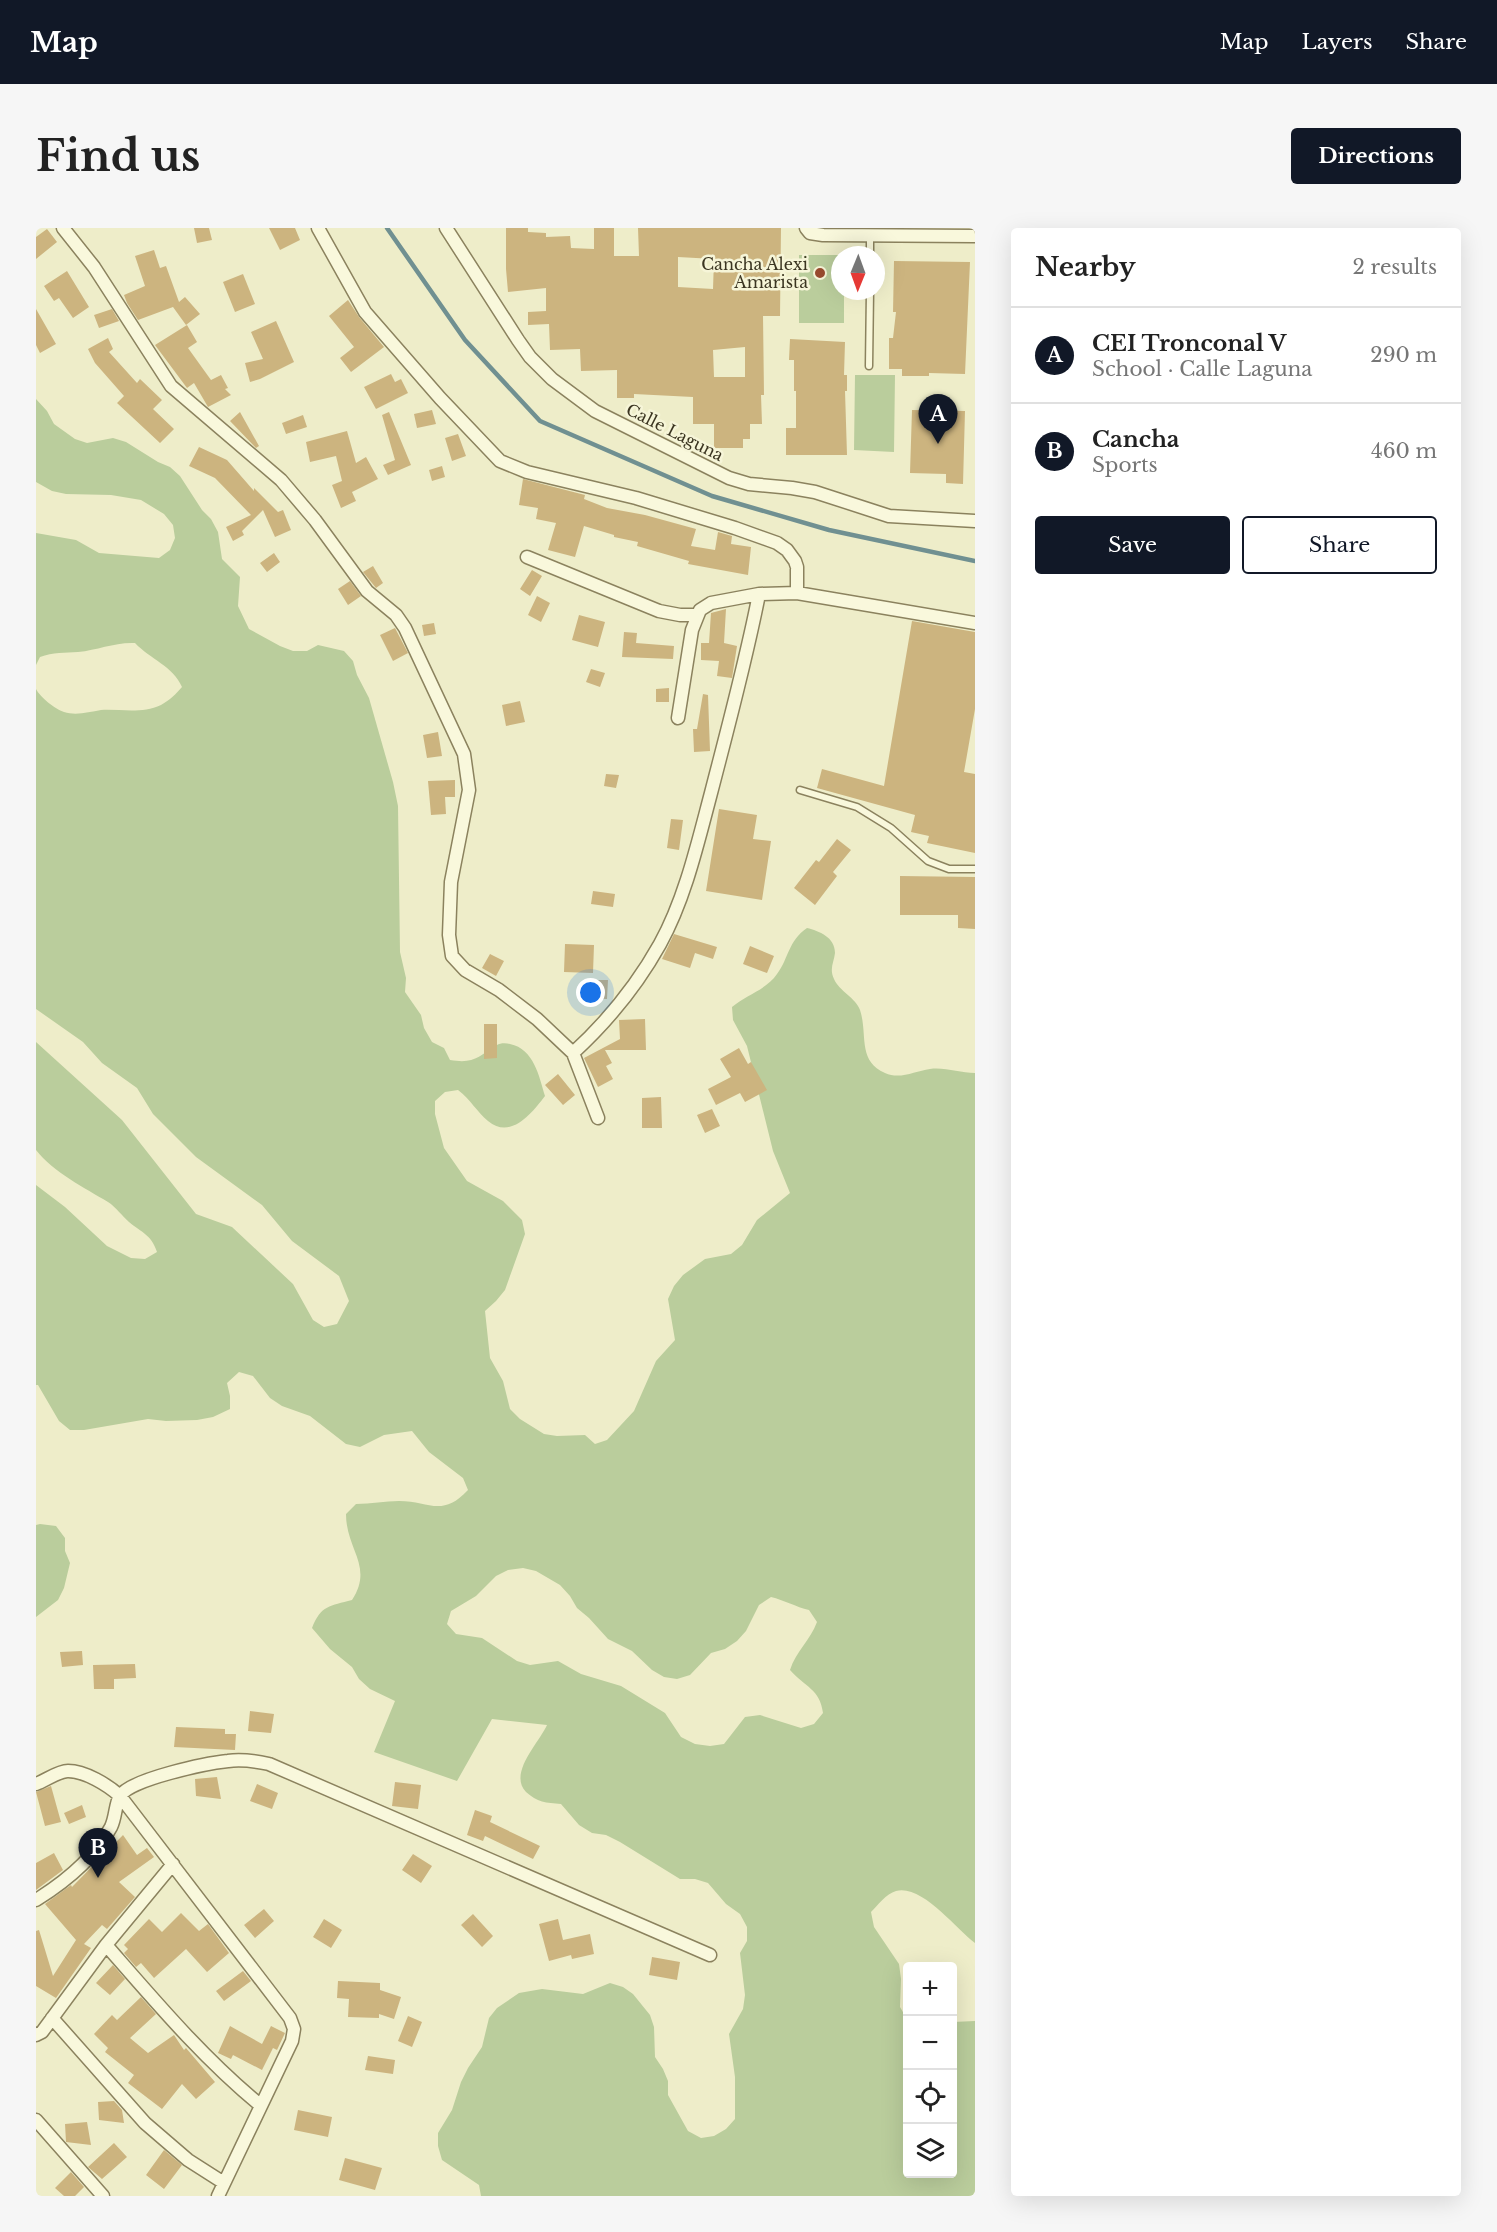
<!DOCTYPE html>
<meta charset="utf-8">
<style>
:root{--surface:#fff;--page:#f6f6f6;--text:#222;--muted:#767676;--line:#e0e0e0;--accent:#111827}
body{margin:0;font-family:"Libre Baskerville",serif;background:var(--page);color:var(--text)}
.controls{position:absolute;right:18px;bottom:18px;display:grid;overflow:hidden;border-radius:6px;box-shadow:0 6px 24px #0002}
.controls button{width:54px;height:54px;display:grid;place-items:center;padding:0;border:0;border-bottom:2px solid var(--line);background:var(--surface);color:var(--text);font:30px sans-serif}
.compass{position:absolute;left:795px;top:18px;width:54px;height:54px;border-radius:50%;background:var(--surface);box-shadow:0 6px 24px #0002;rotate:181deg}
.you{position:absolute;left:555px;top:765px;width:21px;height:21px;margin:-15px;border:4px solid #fff;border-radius:50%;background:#1a73e8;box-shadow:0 0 0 9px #1a73e833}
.badge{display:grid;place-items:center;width:39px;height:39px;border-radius:50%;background:var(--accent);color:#fff;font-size:20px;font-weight:700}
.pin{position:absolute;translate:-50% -50px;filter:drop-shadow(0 2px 3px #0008)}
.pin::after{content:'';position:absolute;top:32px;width:21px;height:18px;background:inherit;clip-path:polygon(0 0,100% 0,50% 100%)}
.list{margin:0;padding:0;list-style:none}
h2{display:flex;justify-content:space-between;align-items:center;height:78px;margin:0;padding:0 24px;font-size:26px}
h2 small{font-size:20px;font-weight:400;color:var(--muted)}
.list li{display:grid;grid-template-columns:39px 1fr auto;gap:18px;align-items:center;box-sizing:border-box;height:96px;padding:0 24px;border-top:2px solid var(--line)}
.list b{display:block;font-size:22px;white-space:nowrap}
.list p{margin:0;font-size:20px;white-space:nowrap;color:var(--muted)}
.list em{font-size:20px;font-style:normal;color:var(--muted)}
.actions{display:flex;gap:12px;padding:18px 24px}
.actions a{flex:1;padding:14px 0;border:2px solid var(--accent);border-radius:6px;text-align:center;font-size:21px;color:var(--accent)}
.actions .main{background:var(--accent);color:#fff}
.icon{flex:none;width:33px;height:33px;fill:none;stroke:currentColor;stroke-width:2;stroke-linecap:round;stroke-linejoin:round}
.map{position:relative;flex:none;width:939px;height:1968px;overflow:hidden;border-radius:6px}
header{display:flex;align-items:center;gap:36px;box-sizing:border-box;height:84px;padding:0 30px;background:var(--accent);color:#fff}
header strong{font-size:28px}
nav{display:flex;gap:33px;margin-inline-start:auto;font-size:21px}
.intro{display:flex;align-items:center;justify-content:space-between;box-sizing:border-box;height:144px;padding:0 36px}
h1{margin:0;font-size:42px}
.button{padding:15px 27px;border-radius:6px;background:var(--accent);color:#fff;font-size:21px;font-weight:700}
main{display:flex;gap:36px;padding:0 36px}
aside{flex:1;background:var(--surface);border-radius:6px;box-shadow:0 6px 24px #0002}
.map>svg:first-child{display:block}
</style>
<header>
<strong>Map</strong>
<nav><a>Map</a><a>Layers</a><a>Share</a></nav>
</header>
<div class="intro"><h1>Find us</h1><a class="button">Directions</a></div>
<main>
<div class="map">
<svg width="939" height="1968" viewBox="0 0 939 1968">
<rect width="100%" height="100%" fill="#eeedc9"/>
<!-- green -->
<path fill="#bacd9c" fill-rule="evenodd" d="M763,27H804V63H808V95H763Z
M819,147H859L858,224L818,222Z
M0,171L11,183L18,196L39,211L51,215L77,210L90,214L122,234L134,239L144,248L166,282L175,291L182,304L186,331L204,349L202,378L213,401L244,418L257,423H271L282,417L308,423L317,433L321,447L333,470L357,554L362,578L364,724L370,750L369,764L385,787L388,800L396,814L408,820L414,832C438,836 442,829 461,817C464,815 470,815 474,816C498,821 503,848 509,868C496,885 475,912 452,893C441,884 435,872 422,862L409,864L399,873V886L408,920L431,953L467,973L486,992L489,1006L469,1062L460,1073L449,1083L454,1130L467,1153L474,1181L484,1191L508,1206L521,1208L549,1207L559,1216L571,1212L598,1183L620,1133L639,1112L632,1071L638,1058L647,1047L669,1031L695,1026L706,1017L721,992L754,965L737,923L711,818L697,792L696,779C710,767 730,762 741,746C753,730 752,713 771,700C783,703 799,709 799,725C798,734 793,741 798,751C803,763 820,770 824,782C832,806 821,833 849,845C864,852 879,843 894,841C909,839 924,845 939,845V1715C920,1701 886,1656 860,1663C850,1666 842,1677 835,1684L838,1699L863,1736L865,1751L864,1779L871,1791L872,1946H916L917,1794L939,1793V1968H445L443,1957L406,1932L402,1918V1905L416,1882L425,1854L432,1840L446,1819L453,1790L461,1780L483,1765L506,1761L547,1766L574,1755L587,1759L597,1766L614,1787L618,1799L619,1829L627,1841L632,1853V1867L652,1903L665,1910L678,1908L690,1901L699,1891V1849L693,1806L707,1781L709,1767L704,1725L711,1713V1699L704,1686L690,1676L672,1655L659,1651H644L584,1614L570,1607L556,1605L543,1597L525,1576C510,1575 501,1574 490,1564C472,1545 503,1515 511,1497L456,1491L421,1553L338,1524L359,1473L334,1461L323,1451L316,1439L294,1421L276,1400C285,1377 294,1378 316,1372C338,1338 310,1322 310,1286L320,1276C335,1276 349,1273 363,1273C393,1273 406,1290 432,1262L427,1250L393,1224L376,1203L348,1207L324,1219L310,1216L274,1188L246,1178L234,1170L217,1148L203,1144L191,1155L194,1168V1181L177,1189L161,1192L130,1193L112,1191L48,1202H34L23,1193L2,1157H0V957L29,979L71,1018L95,1030L109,1031L121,1024C115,1006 106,1005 93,994C86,988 80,979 72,974C49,960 17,944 0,922V814L86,892L160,986L196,999L257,1056L277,1092L288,1099L301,1096L313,1073L303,1048L256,1013L226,977L160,929L117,886L101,860L66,835L47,814L0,781V461C4,469 19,481 28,484C40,488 53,484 65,482C85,481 106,486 125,477C134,472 140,466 146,459C137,438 114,431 99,415C79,414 62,422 42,424C29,425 17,424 4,429L0,437V305L40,312L63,325L123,330L134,322L139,310L137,297L128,286L105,272L75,267L30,266L16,263L0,254ZM487,1340L500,1343L524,1357L534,1368L541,1380L553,1390L572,1411L596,1423L616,1442L628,1449L641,1451L654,1447L675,1425L689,1421L701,1413L710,1403L723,1377L735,1369C748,1372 760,1379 773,1382L781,1394C774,1413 760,1423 754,1442C769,1459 784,1461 787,1485L778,1496L765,1500L724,1487L709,1489L688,1516L674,1518L659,1516L645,1509L629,1485L585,1458L545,1446L522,1433L494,1437L481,1433L446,1410L420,1406L411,1396L415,1383L440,1368L460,1348L472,1342Z
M4,1296L20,1298L29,1310V1323L34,1335L28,1360L22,1372L0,1389V1297Z"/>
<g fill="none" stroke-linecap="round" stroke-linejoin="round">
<!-- stream -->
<path stroke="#709091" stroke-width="4.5" d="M351,0L429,112L504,193L676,268L793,302L939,333"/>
</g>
<!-- building -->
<path fill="#ccb47f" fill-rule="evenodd" d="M158,0H173L176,12L161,15Z
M233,0H259L264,12L244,22Z
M470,0H492V4L510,5V9L534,8L535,20L558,21V0H578V28H603L602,0H745L744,88H727L728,167H725L726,196H714V211H707V220H678V196H657V169L598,166V170H581V142L545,143L544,121L514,122L513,96L492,97V84L510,83V60L472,64L470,41ZM642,29L678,31L677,61L642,59ZM709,119V149H678L677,122Z
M11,1L21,14L0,31V9Z
M118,22L124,40L130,38L143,74L149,69L164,86L150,97L137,79L102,92L91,75L88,67L109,58L99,28Z
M858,33L934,34L929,146L893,145V148H866V141H853V110H857L860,84H857Z
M31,43L53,79L37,90L23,70L18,73L8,58Z
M207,46L219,76L199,84L187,54Z
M312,72L323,89L348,119L315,144L304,130L318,119L293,88Z
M0,81L20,116L4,125L0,117Z
M76,81L83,93L63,100L58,87Z
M240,93L258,134L224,151L214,154L209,135L227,131L215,104Z
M151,97L161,114L152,120L175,152L185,147L192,160L189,161L195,167L172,179L158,155L151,160L119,117Z
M72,110L77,121L73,124L101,155L104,151L126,172L117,181L138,201L124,215L81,175L88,168L59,135L52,121Z
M754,111L809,114L808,147H811V163H809L811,227H750V200H760V163H758V132H753Z
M355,146L359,154L365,151L372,165L340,181L328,159Z
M396,182L400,196L381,200L378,186Z
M876,182L929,183L927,256L910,255V246L874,245Z
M204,184L223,218L220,220L194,193Z
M353,184L375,237L352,247L347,237L359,232L346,187Z
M267,187L271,199L250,206L246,195Z
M311,203L320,235L330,229L342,251L316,264L320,273L305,280L296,257L306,253L300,228L274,234L270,214Z
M422,206L430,228L416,233L409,210Z
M163,219L191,232L218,263V260L242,284L247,282L255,302L239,309L227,282L206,303L208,307L197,313L190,299L215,287L179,250L153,238Z
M406,238L409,249L396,253L393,242Z
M487,251L549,267L548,271L571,280L609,287L660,301L655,318L679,322L682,304L696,308L695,316L715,319L712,347L652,336L653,333L601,318L602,314L578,309V307L548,298L539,329L512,322L520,295L500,291L502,280L483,277Z
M238,325L244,334L231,344L224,335Z
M337,338L347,355L340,360L327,344Z
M496,342L506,348L494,368L484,361Z
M314,353L325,368L312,377L302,361Z
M501,368L514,375L505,394L492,387Z
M690,381L688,415L701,418L696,450L681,448L683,433L665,432V415H673L675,385Z
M543,387L569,394L562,419L536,412Z
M876,393L939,404V481L928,544L939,546V625L891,615L893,608L875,604L879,587L781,560L786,541L848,558Z
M398,395L400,406L388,408L386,397Z
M359,400L372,425L357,433L344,407Z
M588,404L601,405L600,415L638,418L637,431L586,429Z
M555,441L569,445L564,459L550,454Z
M633,460V474H620V461Z
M667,466L672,467L674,523L658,524L657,501H661Z
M484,473L489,494L470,498L466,477Z
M402,504L406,528L391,530L387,507Z
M570,546L583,547L580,560L568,558Z
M419,552V569H409L410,586L395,587L392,553Z
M683,581L721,587L717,611L735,613L726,672L670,663Z
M635,591L647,592L643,622L631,620Z
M801,611L815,622L797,644L801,648L779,677L758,660L780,632L783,634Z
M864,648L939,649V701L922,700V687H864Z
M557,663L579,666L577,679L555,676Z
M638,706L681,719L677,731L659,725L654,740L626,731Z
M529,716L558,717L557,745L528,744Z
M714,718L738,728L731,745L707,736Z
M454,726L468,733L460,748L446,740Z
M551,752H572L571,771L550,770Z
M609,791L610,822H569L576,835L570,838L577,851L562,859L548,830L584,811L583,792Z
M448,796H461V830L448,831Z
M703,820L712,836L715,834L731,862L709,874L704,865L680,877L672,861L695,849L684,831Z
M522,846L539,867L527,877L509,857Z
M625,869L626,900H606V870Z
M676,881L684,898L669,905L661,887Z
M46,1423L47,1437L26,1439L24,1424Z
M99,1436L100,1450L78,1451V1461H58L57,1437Z
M214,1483L238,1486L235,1505L212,1503Z
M140,1499L189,1501V1506H200L199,1522L138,1519Z
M181,1549L185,1571L160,1568L159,1551Z
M359,1554L385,1557L382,1581L356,1578Z
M221,1556L242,1565L236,1581L214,1573Z
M15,1558L25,1594L9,1598L0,1564Z
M46,1577L50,1589L33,1596L28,1585Z
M439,1582L456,1588L454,1594L504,1618L497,1631L449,1608L447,1613L431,1607Z
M87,1607L101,1627L111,1620L118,1629L83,1654L99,1669L71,1701L66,1697L48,1716L55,1720L20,1770L0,1758V1703L3,1702L17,1748L40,1712L9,1676L35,1657L36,1659Z
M18,1625L27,1642L0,1662V1635Z
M377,1626L396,1638L385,1655L366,1642Z
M228,1681L238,1693L219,1710L208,1697Z
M145,1685L163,1703L172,1696L193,1725L171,1744L150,1721L118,1750L105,1735L100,1739L88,1725L92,1721L88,1717L113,1691L126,1704Z
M437,1686L457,1708L446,1719L425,1697Z
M288,1691L306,1702L295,1720L277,1709Z
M522,1691L527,1712L554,1706L558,1726L536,1731L535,1727L513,1733L503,1696Z
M616,1729L644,1734L641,1752L613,1747Z
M77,1737L89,1751L74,1767L60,1755Z
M207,1743L215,1753L188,1773L180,1763Z
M302,1753L344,1755V1762L365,1769L358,1791L343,1786V1790L312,1789L313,1771L301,1770Z
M105,1769L120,1786L94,1810L112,1825L138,1807L148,1822L150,1820L179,1854L160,1871L146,1856L126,1881L92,1855L98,1847L69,1824L72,1820L58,1806L76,1787L81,1792Z
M372,1788L386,1794L376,1819L362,1813Z
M194,1798L226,1816L235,1798L249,1805L241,1822L237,1820L226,1842L197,1827L195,1831L182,1825Z
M332,1828L359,1832L357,1846L329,1842Z
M78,1873L86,1882L88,1895L63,1892L62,1874Z
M262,1882L296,1889L292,1909L258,1902Z
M51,1894L55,1917L30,1914L29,1896Z
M78,1915L91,1929L66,1951L52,1939Z
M128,1922L146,1937L128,1961L110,1947Z
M309,1930L346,1940L339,1962L303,1952Z
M35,1944L48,1959L39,1968H28L19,1960Z"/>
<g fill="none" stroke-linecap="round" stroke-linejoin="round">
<defs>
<path id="service" d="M834,27V7
M833,138L834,63
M764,562L821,579L855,600L892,633L913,641H939"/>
<path id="minor" d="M27,0L58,39L135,158L245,252L279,292L331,363L360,387L369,400L428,526L433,562L415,654L413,707L416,728L429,742L463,762L501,791L537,825L562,890
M282,0L329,84L404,170L464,233L491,244L600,270L699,300L741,315L751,322L759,333L761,339V365
M410,0L482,112L494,129L516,151L559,183L693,250L713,256L756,260L779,264L853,288L939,293
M770,0L774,5L787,7L939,8
M491,329L623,383L644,387H661
M642,490L656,402L664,382L675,375L723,366L761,365L939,395
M537,825C573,792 600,759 624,716C649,671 662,614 675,565C692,499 710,433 723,366
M0,1556C9,1553 22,1543 32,1543C49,1543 72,1557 84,1568L254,1790L258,1801L256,1813L182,1968
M0,1672C29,1654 59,1629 75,1599C80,1589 79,1576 84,1568C94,1551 172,1535 192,1533C206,1531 219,1533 233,1536L674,1727
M70,1717C119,1773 166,1829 224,1877
M16,1790L109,1895L152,1932L188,1955
M0,1807L6,1804L70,1717L137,1636
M0,1892L67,1968"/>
</defs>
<!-- service casing -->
<use href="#service" stroke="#8b825e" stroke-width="9"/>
<!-- minor casing -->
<use href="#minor" stroke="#8b825e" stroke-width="15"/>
<!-- service -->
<use href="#service" stroke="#f9f8dc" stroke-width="6"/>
<!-- minor -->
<use href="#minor" stroke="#f9f8dc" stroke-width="12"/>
</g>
<!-- markers -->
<circle fill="#994b2e" stroke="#f6f5d8" stroke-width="2" cx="784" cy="45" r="6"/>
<g text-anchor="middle" stroke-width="5" stroke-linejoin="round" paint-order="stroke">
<!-- poi labels -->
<g font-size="16" fill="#3b3521" stroke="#f6f5d8" text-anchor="end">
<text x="772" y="42">Cancha Alexi<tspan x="772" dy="18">Amarista</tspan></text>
</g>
<!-- street labels -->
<g font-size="16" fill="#3b3521" stroke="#f6f5d8">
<text transform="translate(639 204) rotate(27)" y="6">Calle Laguna</text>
</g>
</g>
</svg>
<div class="controls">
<button>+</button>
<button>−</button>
<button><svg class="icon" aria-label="locate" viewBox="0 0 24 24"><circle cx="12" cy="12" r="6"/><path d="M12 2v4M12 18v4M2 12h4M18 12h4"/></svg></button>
<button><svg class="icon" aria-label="layers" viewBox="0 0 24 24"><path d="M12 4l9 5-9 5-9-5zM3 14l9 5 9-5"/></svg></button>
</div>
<svg class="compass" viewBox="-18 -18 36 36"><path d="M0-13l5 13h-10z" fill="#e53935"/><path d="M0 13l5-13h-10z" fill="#767676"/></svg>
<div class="you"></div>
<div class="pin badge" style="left:902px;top:216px">A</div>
<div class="pin badge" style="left:62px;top:1650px">B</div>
</div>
<aside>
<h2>Nearby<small>2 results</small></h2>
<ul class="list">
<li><span class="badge">A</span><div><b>CEI Tronconal V</b><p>School · Calle Laguna</p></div><em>290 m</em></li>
<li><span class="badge">B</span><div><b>Cancha</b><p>Sports</p></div><em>460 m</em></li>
</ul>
<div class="actions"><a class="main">Save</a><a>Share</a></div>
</aside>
</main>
